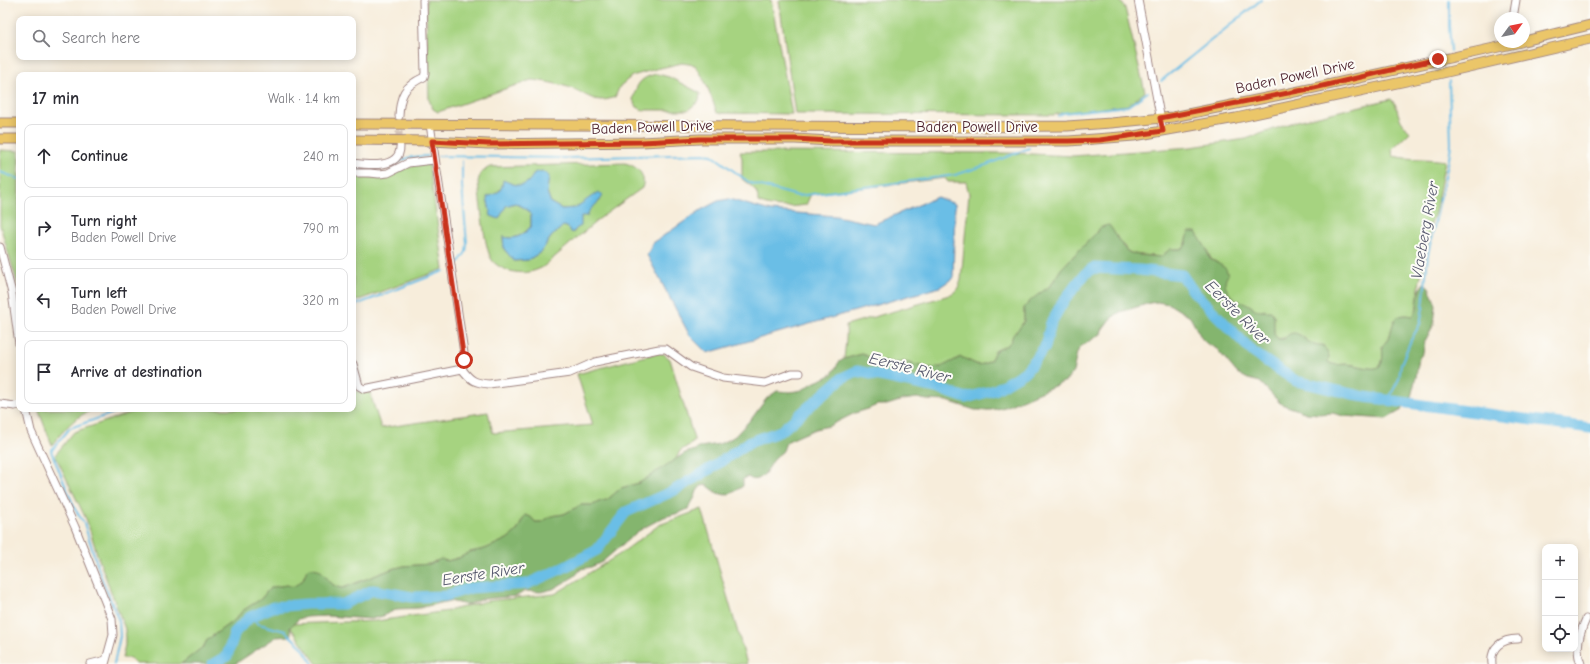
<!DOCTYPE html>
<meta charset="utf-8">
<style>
:root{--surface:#fff;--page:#f2f2f3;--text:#2b2b33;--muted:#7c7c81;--line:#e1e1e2}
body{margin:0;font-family:"Comic Neue",sans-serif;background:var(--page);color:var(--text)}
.controls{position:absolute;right:12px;bottom:12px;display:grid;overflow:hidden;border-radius:8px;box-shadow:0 2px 10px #0003}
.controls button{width:36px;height:36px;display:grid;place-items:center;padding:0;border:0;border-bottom:1px solid var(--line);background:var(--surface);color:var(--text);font:20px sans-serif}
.compass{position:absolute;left:1494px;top:12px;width:36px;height:36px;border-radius:50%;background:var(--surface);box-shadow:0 2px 10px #0003;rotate:57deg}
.stop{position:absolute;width:12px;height:12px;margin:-9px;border:3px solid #c8321e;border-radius:50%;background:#fff}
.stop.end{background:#c8321e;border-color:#fff;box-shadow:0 1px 4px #0008}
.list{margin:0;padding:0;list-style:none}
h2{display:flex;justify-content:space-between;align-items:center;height:52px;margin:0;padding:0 16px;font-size:17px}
h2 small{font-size:13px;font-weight:400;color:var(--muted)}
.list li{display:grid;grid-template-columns:26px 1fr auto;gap:12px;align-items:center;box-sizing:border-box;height:64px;margin:0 8px 8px;padding:0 8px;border:1px solid var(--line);border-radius:8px}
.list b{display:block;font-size:15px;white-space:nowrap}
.list p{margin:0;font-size:13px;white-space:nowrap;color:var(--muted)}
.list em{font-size:13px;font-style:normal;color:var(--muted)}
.icon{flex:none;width:22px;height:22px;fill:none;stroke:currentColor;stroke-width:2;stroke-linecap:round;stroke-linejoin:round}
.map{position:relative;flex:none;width:1590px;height:664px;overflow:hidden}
.search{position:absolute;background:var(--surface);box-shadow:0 2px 10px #0003;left:16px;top:16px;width:340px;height:44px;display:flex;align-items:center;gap:10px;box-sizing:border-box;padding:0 14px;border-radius:8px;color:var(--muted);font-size:15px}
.panel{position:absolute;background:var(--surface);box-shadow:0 2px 10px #0003;left:16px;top:72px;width:340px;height:340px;border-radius:8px}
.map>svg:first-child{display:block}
</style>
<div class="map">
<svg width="1590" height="664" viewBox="0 0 1590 664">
<rect width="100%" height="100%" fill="#fdfcf7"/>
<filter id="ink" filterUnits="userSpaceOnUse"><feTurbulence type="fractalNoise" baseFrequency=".025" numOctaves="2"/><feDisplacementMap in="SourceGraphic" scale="8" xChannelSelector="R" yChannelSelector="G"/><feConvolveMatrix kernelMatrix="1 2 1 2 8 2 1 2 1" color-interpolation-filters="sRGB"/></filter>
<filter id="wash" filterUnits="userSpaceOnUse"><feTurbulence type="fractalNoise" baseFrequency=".012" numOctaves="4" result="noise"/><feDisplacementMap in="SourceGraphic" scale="16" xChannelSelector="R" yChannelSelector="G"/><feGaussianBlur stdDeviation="0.9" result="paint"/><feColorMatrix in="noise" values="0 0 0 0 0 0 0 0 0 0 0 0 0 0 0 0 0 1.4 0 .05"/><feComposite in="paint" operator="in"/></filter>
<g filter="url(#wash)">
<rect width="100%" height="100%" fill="#f7eddb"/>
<!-- green -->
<path fill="#a6d380" stroke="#787956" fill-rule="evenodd" d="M426,0H771L792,114L717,113C711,96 706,80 695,65L682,63L656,69L632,76L620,86L615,97C596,105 588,95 571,88C563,85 539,80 531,80L438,112L433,109L429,100Z
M779,0H1120L1125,8L1145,92L1128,105L1061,113L1054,115L795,114Z
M657,74L669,77L700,93L699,101L688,110H643L637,107L633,100C636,84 641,77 657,74Z
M1391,99C1398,106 1396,108 1399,116C1401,122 1406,128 1410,132L1392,149L1393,156C1410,160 1428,158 1445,161L1435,213L1429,229L1430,233L1425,255L1424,265L1420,279L1416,312L1413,316C1395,312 1394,321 1390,335C1389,339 1385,343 1382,346C1387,381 1367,365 1346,364C1340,364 1334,367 1328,362C1323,358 1322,348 1316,345C1314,343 1312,344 1310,343C1307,341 1304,337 1300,335L1278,339L1274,335V328L1265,310L1259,312C1251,307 1246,301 1237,301L1232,297L1224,286L1225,280L1221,265L1211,259L1206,248L1189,232L1186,244L1183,249C1174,248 1167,250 1161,257L1133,254L1127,251L1124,246L1098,229L1095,234L1061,269L1051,285L1024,308V321L1021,326L1013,335L1011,341L1007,345L995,351L990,361L984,364L978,365L961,357L942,367L929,368L904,362L898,363L879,361L862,354L844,359C845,348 847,337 846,325L946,296C955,293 958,290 961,280L969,194L966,182H948L945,178L811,194L806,205C790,207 773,209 758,202C759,189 750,186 742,179V158L740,152L1010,153L1073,156L1191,147L1246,139L1297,121Z
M0,150L19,151V289L0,225Z
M625,163C637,166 647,175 642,188L599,219L543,267C532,273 522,274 510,271C504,269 496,266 492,260C484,249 480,198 478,182C480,173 482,171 490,167ZM530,181L547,192L551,203L562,209L575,208L586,201L601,200L581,216L577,228L573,233L567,227L563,226L551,237L541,252L528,260L514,261L504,249L503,237C515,240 522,236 531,226V215L525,208L515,203L506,206L491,216L487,197L497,193L502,187L513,184L522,186Z
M426,164L429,165L444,269L353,302V178L385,177L411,166Z
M661,352L670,359L694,439V442L680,451L675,461L639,483L621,488L607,500L601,501L593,505H581L564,514L552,516L541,522H535L531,517L525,515L517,531L507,539L485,549L470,552L465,556L447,561H435L430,564L404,566L392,569L343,588C332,588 326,577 319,569L304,575L303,580L293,587L287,585L274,587L269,589L261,599L242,611L237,618L207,640L204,646L181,664H135L131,658H122L125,645V629L98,557L87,521L55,455L74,432L142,409H353V371L356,388L355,390V392L369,390L381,428L488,412L493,433L593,425L577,374Z
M38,409H96C76,414 64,430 52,445Z
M702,509L747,664H317L288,624L376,621L448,611L487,601L555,594L620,554L659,525Z"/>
<!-- forest -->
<path fill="#84b56e" stroke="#676a4c" d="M1109,225C1115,232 1121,246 1127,251C1133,256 1154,256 1161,257L1170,249H1183L1186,244L1189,232H1196L1206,248L1210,259L1221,265L1226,269L1228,275C1221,285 1228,294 1237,301C1246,301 1251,307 1259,311H1271L1274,316V334L1278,339H1284C1294,327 1300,336 1309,342C1313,345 1318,345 1323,345L1329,356L1328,362C1336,367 1343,363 1352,365C1373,368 1386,376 1382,346C1385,343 1389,339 1390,335C1394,320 1394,313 1413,316C1421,307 1414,294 1424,283L1429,287L1436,305L1434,324L1425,341L1423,353L1419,358L1416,377L1410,401L1402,410L1386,419L1344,416L1332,413L1319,414L1307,413L1281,404L1260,382L1248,379L1237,373L1217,349L1206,343L1202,339L1190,317L1169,304L1157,302L1150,303L1120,312L1110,319L1102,330L1101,334L1080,347L1077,353L1073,372L1066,381L1005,407L991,410H975L947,401L927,400L917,398L903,400L887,405H877L868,409L855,413L829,426L815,429L788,441C784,444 785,448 782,452C780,454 777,455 775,458C769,466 761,487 748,477L743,479V486L732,493L726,495L717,493L707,485L701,486L697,491L695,497L688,509L679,513L664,517L647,526L637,532L602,562L591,567L581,569L575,576L553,589L541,592L525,591L517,596L483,599L467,605L449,601L419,608L397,609L383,616L371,619L327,616L305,617L299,619L290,627L291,633L290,636L276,637L235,664H181L204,646L207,640L237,618L242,611L261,599L269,589L274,587L287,585L293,587L303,580L307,569C327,563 325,588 343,588L392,569L404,566L430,564L441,559L447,561L459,558L470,552L485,549L507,539L517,531L525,515L531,517L535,522H541L552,516L564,514L581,505H593L601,501L607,500L621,488L639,483L685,453L695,450L700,447L719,444L730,439L735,436L752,418L767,398L777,391L790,392L802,390L815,382L827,377L832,374L839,362L844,359L862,354L879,361L898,363L904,362L929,368L941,367L961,357L978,365L984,364L990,361L995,351L1007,345L1011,341L1013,335L1021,326L1024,321V308L1031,300L1051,285L1061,269L1095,234C1099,228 1102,226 1109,225Z"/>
<!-- water -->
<path fill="#6abee6" stroke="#5a6e88" d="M542,171L549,176L547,192L551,203L562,209L575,208L598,192L603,195C600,204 589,207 587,216H581V226L577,228L572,233L567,227L563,226L551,237L541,252L528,260L514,261L504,249L503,237C515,240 523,236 531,226V215L525,208L515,203L506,206L499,219L491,216L487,197C498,193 502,192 503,180C517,186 526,190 534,173Z
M937,197L955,204L953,278L940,287L707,353L690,336L647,255L653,243L701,210L718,201L729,199L770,211L836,216L874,224Z"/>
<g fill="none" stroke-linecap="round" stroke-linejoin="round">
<!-- stream -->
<path stroke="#6abee6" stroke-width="2" d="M1449,0V26L1451,51
M1161,81L1261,0
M1058,116L1063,113L1128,106L1148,92
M438,156L566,158L704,154L712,155L750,183L798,196L955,175L986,165L1029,148
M394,166C406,156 413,157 428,156
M353,169L363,170
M0,172L19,179
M457,265L466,252L467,244L462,186V161
M353,306L444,271
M1388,400L1399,379L1401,364L1411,340L1420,324L1423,308L1428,254L1449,159L1451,144L1449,81
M250,617L259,624L285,631L302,647L313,664
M114,664L120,636L119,621L101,577L84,523L75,509L51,451L70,428L125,409"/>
<!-- river -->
<path stroke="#6abee6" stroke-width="11" d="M213,664L227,656L235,632L250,617L273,607L307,604H343L373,590L412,597L445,596L471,588L527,584L563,568L597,550L626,512L673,491L713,467L748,443L781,431L842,378L857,371L936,388L966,398L995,390L1025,372L1045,347L1051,323L1063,302L1085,274L1093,268L1139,270L1182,275L1193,291L1254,353L1296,381L1365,397L1590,428"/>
</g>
</g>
<g filter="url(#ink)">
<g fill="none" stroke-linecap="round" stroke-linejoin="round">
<!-- minor-tunnel -->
<path stroke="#d4c4b8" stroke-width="7" stroke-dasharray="7 3.5" stroke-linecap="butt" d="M399,121V144"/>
<defs>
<path id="minor" d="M1138,0L1163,131
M1513,18L1516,0
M399,116C400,95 404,86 424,77L425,73L423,0
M430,124L465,360L462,369C471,381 475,383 489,384L570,373L595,362L659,349H666L691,367L723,378L765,383L792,373H800
M353,163C368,165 400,169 400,147
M353,173H370L379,174L388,173L408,163L434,160
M0,247L12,293L19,344
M353,364L359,386L364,389L462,369
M0,404L15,406L19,405
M26,409L31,431L75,527L112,619L113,635L105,664
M90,664L106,660
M1492,664C1490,647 1502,639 1518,639
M1581,664C1575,650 1580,632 1586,619"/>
<path id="major" d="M1524,41L1590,25
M0,123H19
M353,124L959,127L1067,126L1111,123L1173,117L1314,88L1521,42
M0,139H19
M353,140L432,141L488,144L642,142L700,139H795L830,141H1069L1134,136L1236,118L1434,75L1590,39"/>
</defs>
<!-- minor casing -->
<use href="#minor" stroke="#a08683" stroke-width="9"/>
<!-- major casing -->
<use href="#major" stroke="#a08683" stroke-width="11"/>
<!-- minor -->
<use href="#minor" stroke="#fff" stroke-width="7"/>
<!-- major -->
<use href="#major" stroke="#ebc669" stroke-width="9"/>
</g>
</g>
<g fill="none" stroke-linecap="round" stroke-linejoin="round" filter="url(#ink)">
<!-- route -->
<path stroke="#c8321e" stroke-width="5" d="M464,360L432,141L488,144L642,142L700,139H795L830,141H1069L1100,140L1163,131L1160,118L1314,88L1438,59"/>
</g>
<g text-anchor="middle" stroke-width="4" stroke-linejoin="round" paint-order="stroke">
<!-- street labels -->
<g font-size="15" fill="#4a1f2b" stroke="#fdfcf7">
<text transform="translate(1295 76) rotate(-12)" y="5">Baden Powell Drive</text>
<text transform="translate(652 127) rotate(-2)" y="5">Baden Powell Drive</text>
<text x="977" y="132">Baden Powell Drive</text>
</g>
<!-- water labels -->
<g font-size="16" font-style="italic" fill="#55576c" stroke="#fdfcf7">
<text transform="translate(1424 230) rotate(-80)" y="6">Vlaeberg River</text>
<text transform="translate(1238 312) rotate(45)" y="6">Eerste River</text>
<text transform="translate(910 367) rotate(14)" y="6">Eerste River</text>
<text transform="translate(483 573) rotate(-9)" y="6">Eerste River</text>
</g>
</g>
</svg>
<div class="controls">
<button>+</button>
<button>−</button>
<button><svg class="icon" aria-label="locate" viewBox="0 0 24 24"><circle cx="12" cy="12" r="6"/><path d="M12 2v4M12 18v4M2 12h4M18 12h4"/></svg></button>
</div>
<svg class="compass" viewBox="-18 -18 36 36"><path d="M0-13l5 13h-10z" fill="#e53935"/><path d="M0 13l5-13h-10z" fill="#7c7c81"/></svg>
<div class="stop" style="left:464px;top:360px"></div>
<div class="stop end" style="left:1438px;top:59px"></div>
<div class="search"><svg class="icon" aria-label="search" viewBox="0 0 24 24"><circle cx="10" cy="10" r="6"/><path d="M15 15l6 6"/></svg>Search here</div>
<section class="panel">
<h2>17 min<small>Walk · 1.4 km</small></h2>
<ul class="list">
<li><svg class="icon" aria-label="ahead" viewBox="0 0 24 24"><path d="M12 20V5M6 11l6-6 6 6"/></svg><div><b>Continue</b></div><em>240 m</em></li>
<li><svg class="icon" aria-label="right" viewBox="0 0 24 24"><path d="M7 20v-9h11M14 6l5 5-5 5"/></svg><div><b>Turn right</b><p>Baden Powell Drive</p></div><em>790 m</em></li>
<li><svg class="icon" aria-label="left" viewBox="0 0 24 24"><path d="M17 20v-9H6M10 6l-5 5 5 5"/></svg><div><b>Turn left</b><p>Baden Powell Drive</p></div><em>320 m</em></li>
<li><svg class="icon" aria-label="arrive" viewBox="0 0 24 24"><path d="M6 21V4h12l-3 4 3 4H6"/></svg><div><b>Arrive at destination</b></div></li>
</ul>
</section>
</div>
